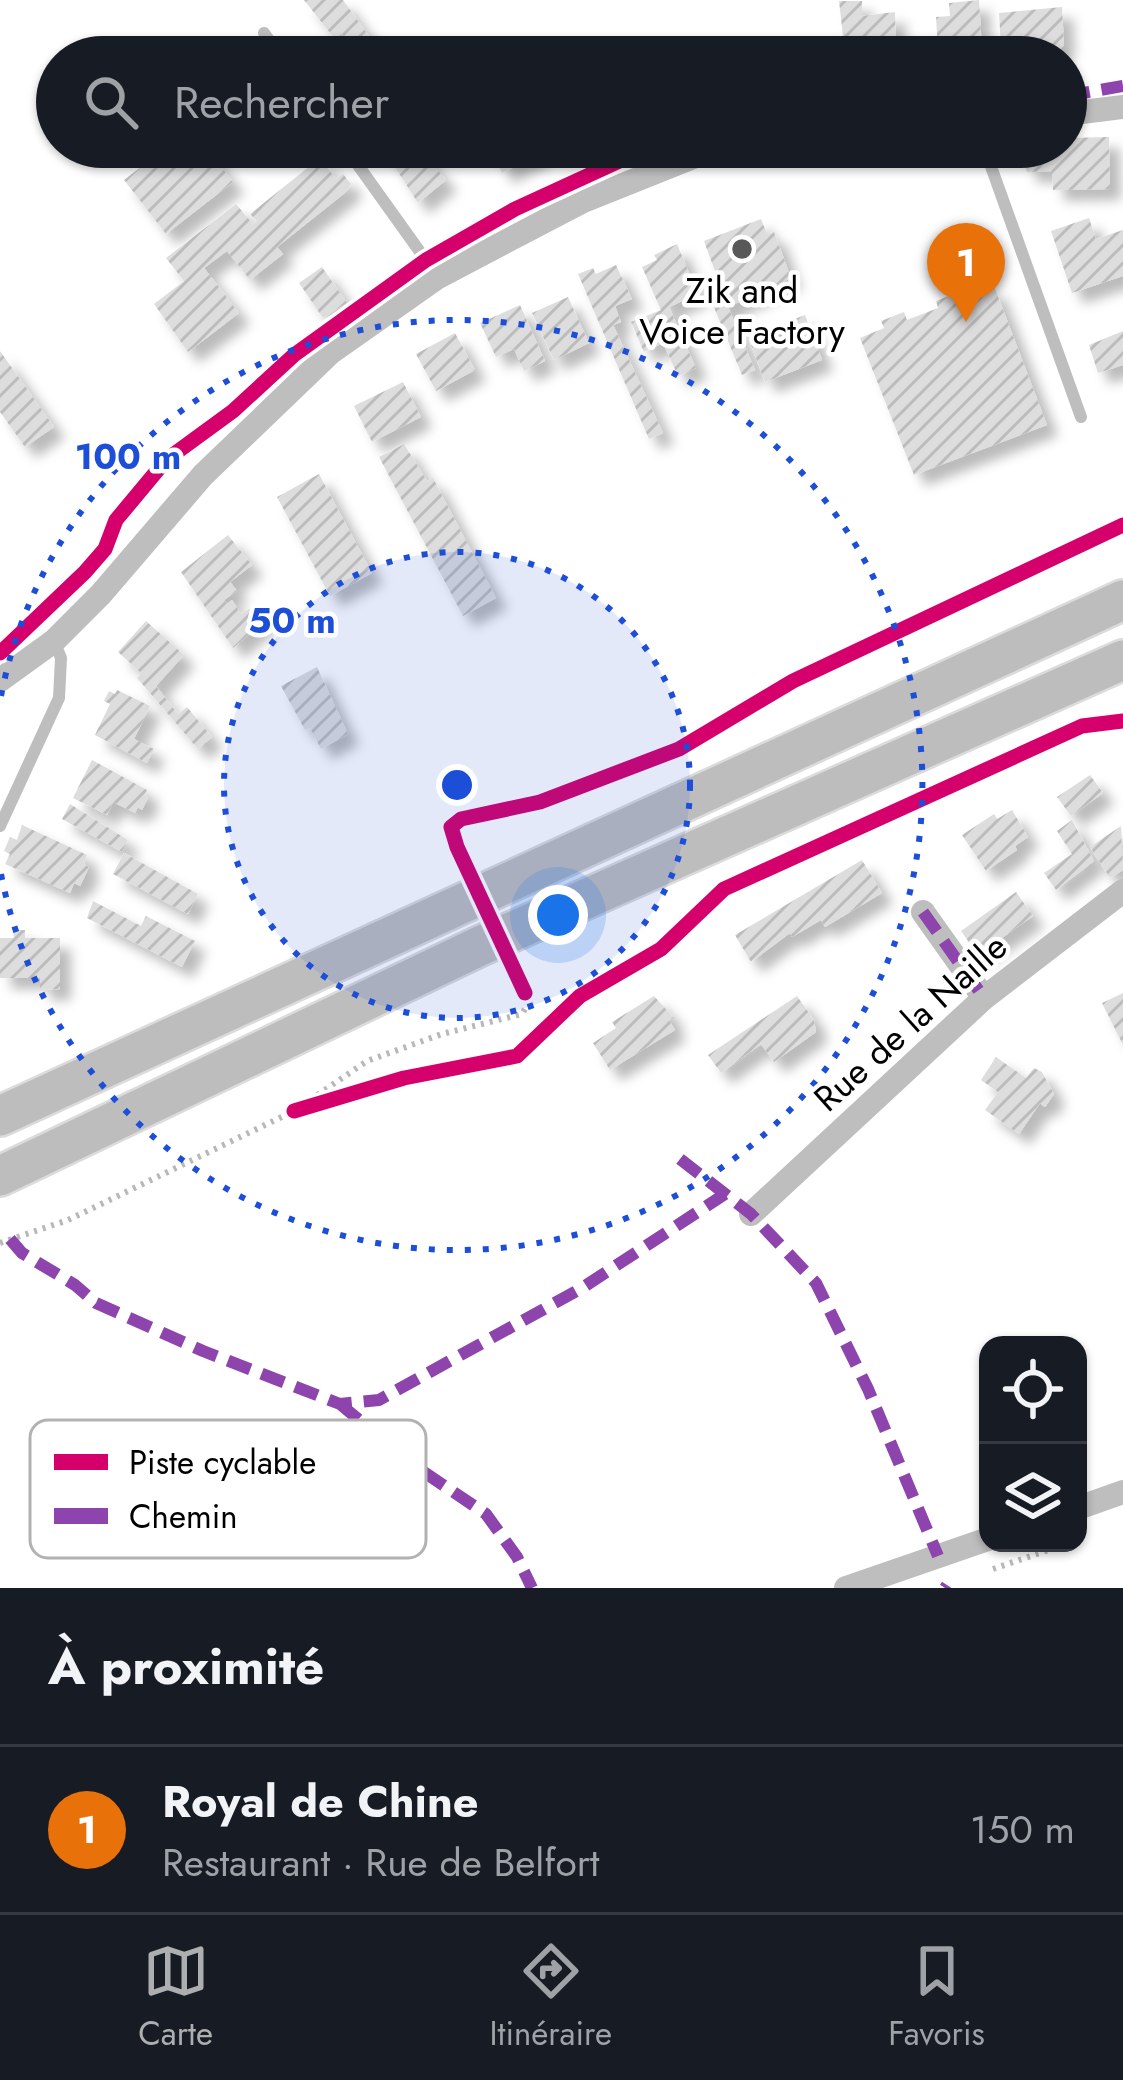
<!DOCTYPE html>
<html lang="fr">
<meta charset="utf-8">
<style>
:root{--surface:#171b24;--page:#20242c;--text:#f1f3f6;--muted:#9ea1a6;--line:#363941;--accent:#adaeaf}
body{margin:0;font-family:Jost,sans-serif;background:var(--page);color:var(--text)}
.controls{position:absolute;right:36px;bottom:36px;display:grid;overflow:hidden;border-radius:24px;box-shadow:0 3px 9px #0004}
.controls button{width:108px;height:108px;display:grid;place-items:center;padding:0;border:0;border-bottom:3px solid var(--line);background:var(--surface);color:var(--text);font:60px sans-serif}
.you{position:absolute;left:558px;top:915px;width:42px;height:42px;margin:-30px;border:9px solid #fff;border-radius:50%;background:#1a73e8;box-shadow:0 0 0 18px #1a73e833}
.badge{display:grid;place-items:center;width:78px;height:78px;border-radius:50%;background:var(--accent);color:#fff;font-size:39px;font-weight:700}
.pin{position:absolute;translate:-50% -99px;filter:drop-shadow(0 3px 6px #0008)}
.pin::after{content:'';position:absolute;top:63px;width:42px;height:36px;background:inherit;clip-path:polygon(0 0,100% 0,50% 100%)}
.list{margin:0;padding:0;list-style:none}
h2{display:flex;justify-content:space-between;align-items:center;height:156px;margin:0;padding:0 48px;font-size:51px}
h2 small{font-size:39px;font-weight:400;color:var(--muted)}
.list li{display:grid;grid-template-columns:78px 1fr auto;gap:36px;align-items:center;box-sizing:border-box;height:168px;padding:0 48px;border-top:3px solid var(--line)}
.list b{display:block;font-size:45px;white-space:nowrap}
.list p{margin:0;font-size:39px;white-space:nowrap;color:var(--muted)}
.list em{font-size:39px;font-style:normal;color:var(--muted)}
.icon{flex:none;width:66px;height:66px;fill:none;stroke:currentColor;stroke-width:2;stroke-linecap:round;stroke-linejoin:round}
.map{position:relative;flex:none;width:1123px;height:1588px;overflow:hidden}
.search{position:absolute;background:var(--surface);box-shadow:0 3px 9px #0004;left:36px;right:36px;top:36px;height:132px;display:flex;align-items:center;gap:30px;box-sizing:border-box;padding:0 42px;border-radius:66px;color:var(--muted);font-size:45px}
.sheet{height:324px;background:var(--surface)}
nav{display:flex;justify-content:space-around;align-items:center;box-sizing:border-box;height:168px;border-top:3px solid var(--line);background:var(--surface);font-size:33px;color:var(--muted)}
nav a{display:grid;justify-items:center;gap:6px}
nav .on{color:var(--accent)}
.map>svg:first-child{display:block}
</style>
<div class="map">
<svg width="1123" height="1588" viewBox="0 0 1123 1588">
<defs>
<pattern id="building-hatch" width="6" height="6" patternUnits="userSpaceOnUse" patternTransform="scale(3)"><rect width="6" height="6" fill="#ddd"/><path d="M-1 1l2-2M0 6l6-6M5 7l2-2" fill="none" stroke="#bcbcbc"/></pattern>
<filter id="shadow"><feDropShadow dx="11" dy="11" stdDeviation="6" flood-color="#0004"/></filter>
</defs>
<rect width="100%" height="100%" fill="#fff"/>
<!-- building -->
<path fill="url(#building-hatch)" filter="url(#shadow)" d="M304,0H343L369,36L353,48L341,33L334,38Z
M979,0L982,50L976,57H963L958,47L938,49L936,17L950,16L949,3Z
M839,1H862V16L895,12L896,53L845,54Z
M1062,7L1064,45L1058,51L1049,52L1042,41L1001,48L999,13Z
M1109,137L1110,189L1053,190L1052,171L1027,172L1018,147H1066V138Z
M167,147H206L233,182L166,234L124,180Z
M382,147H428L422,151L446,180L418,203Z
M490,147H537L540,154L502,173Z
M320,158L336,179L343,174L351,184L346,192L277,247L283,254L250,280L227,251L204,268L239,313L188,352L154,304L184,281L166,258L236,204L253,224L257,221L250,214Z
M1089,218L1096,239L1123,230V276L1072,293L1051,231Z
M761,219L767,234L774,232L791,278L728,307L755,370L742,375L706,288L719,282L704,241Z
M677,244L698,294L669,307L696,368L678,376L663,343L644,352L631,322L661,310L642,267L657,260L654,255Z
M616,265L632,299L615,306L621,322L613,325L663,433L649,439L578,274L593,268L596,274Z
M322,267L347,303L323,318L299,283Z
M980,284L983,290L994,286L1047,425L914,475L860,338L884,328L881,321L904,312L907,320L938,308L936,301Z
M568,297L589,343L554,360L532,313Z
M520,305L545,361L524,371L514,349L496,357L480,323Z
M805,315L822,360L765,382L748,337Z
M1123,331V365L1098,373L1089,345Z
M455,333L475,370L436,391L416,354Z
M0,351L54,427L25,447L0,412Z
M403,382L421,417L372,442L354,406Z
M404,444L427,481L433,478L496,598L463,616L379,457Z
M319,474L372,573L330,596L277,497Z
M228,535L252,565L230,582L237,591L224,600L227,604L232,600L241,614L256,604L266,620L233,648L181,572Z
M146,621L184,655L156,686L178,714L187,707L212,737L198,749L137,678L141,673L118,652Z
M317,667L348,734L321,749L310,728L305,730L281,686Z
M117,690L150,706L134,739L154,749L147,763L95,735L110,704L104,701L109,691L115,694Z
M92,760L147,790L145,795L148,798L142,810L138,807L135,813L113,802L107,815L73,798Z
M1090,775L1103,793L1071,816L1057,797Z
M70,804L128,840L122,852L62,819Z
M1012,810L1028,837L1015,846L1017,850L986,871L962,835L994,814L997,819Z
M1072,820L1094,861L1056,890L1044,873L1072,854L1057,831Z
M22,825L87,855L84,864L89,867L80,886L74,883L70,893L5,864L10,854L4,851L10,837L17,840Z
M1121,826L1123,870L1110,878L1090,847Z
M124,853L198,894L188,914L113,874Z
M862,860L882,893L825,927L821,920L792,937L790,933L751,962L735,935Z
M1016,892L1033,916L978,955L961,931Z
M93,901L141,926L146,916L195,941L182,967L87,918Z
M13,930H25V938H60V989L40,990V978H0V938H14Z
M1123,993V1045L1102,1003Z
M654,996L674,1018L669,1020L675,1030L610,1070L593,1043L616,1028L612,1022Z
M797,996L814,1020L816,1032L774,1062L761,1044L721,1073L708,1055Z
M996,1057L1026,1078L1034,1068L1042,1072L1054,1094L1045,1107L1040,1103L1019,1134L985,1110L998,1092L981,1080Z"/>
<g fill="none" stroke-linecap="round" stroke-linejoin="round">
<defs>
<path id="primary" d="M0,1116L1123,600
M0,1176L480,946L1123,660"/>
</defs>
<!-- primary casing -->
<use href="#primary" stroke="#dbdbdb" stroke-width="44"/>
<!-- path -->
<path stroke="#b8b8b8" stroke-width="6" stroke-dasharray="3 6" stroke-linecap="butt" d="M0,1243L68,1220L294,1111L367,1061L442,1034L522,1014L527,1005L525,993
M993,1569L1069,1543"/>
<!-- lane -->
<path stroke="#bebebe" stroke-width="12" d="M264,33L281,57
M345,147L438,277
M984,147L1081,417
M0,826L59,698L61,658L54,641"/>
<!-- street -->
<path stroke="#bebebe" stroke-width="24" d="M1066,114L1123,107
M0,680L54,641L101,594L203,475L330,353L438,277L583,201L718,147
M923,912L984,998
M751,1214L984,998L1123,891
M1078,1508L1123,1492
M846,1588L988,1539"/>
<!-- primary -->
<use href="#primary" stroke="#bdbdbd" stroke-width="39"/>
<!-- quiet -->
<path stroke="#8e44ad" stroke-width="12" stroke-dasharray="24 12" stroke-linecap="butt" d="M1066,96L1123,86
M923,912L984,998
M680,1159L751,1214L816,1283L868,1389L938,1556
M10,1239L22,1253L75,1285L96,1303L203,1351L340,1404L379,1400L582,1288L725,1194
M340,1404L412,1464L486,1514L517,1557L532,1588
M945,1588L947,1585"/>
<defs>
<path id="cycleway" d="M0,653L85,572L105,549L116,520L166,460L233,411L294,355L426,260L515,209L650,147
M525,993L457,847L451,827L461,819L540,802L679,749L793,681L1123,525
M294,1111L404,1078L517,1056L580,996L661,949L724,889L1082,726L1123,721"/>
</defs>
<!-- cycleway casing -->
<use href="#cycleway" stroke="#fff" stroke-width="22"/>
<!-- cycleway -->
<use href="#cycleway" stroke="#d6006c" stroke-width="15"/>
</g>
<!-- distance rings -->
<circle cx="457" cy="785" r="233" fill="#1d4ed8" fill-opacity=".12"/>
<g fill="none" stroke="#1d4ed8" stroke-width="6" stroke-dasharray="6 12">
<circle cx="457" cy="785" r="233"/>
<path d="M1 696A465 465 0 1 1 1 874"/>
</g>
<!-- markers -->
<circle fill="#595959" stroke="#fff" stroke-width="4.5" cx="742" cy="249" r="12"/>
<g text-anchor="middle" stroke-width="9" stroke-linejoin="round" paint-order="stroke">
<!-- poi labels -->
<g font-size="36" fill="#000" stroke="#fff">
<text x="742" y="303">Zik and<tspan x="742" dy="41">Voice Factory</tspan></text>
</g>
<!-- street labels -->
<g font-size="36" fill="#000" stroke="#fff">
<text transform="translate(910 1022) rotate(-42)" y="13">Rue de la Naille</text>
</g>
</g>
<!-- legend -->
<rect x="30" y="1420" width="396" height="138" rx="18" fill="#fff" stroke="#b2b2b2" stroke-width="3"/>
<rect x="54" y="1454" width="54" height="16" fill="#d6006c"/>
<rect x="54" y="1508" width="54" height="16" fill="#8e44ad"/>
<g font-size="33" fill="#000">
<text x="129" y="1474">Piste cyclable</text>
<text x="129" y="1528">Chemin</text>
</g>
<circle cx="457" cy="785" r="18" fill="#1d4ed8" stroke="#fff" stroke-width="6"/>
<g font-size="36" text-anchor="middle" font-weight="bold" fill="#1d4ed8" stroke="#fff" stroke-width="9" stroke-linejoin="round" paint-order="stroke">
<text x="128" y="469">100 m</text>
<text x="292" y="633">50 m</text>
</g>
</svg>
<div class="controls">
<button><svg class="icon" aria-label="locate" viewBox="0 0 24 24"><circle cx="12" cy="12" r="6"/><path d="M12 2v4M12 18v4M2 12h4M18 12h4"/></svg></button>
<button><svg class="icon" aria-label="layers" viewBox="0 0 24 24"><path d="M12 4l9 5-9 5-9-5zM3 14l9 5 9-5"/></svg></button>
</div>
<div class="you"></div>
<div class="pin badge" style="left:966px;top:322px;background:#e8710a">1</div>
<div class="search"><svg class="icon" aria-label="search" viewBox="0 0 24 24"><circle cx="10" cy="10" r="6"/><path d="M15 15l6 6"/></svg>Rechercher</div>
</div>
<section class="sheet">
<h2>À proximité<small></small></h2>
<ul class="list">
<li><span class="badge" style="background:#e8710a">1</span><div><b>Royal de Chine</b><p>Restaurant · Rue de Belfort</p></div><em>150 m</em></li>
</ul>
</section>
<nav>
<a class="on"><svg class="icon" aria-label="map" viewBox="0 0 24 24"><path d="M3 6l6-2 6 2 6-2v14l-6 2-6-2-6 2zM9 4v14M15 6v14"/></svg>Carte</a>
<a><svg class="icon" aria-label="directions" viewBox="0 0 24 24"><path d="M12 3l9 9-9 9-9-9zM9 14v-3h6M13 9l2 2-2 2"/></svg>Itinéraire</a>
<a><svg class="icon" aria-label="saved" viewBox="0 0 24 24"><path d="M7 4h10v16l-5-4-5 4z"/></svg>Favoris</a>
</nav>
